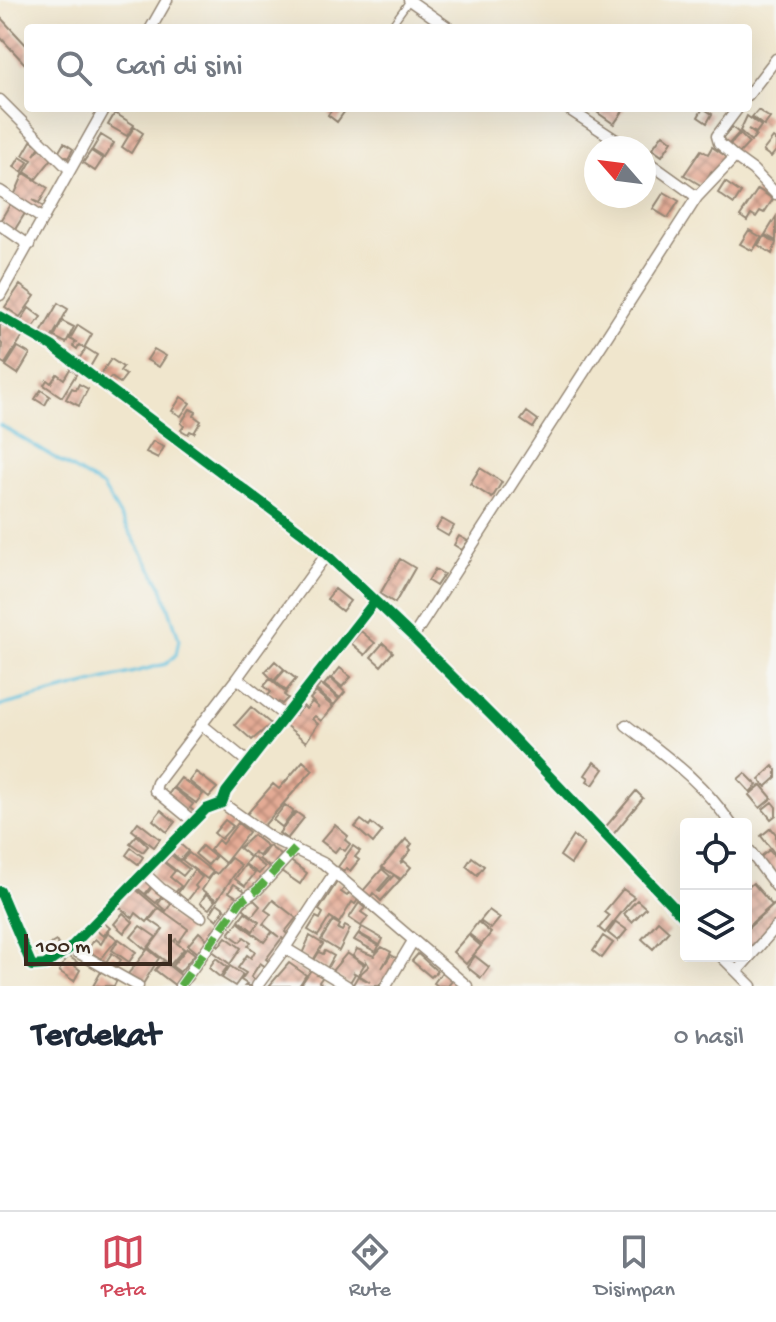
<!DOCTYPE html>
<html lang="id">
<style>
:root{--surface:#fff;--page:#f2f2f3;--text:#1f2937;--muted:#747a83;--line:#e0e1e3;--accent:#d1495b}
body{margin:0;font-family:"Gochi Hand",sans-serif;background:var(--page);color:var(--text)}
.controls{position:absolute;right:24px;bottom:24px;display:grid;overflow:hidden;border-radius:8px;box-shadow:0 8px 32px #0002}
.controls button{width:72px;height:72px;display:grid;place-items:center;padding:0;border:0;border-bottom:2px solid var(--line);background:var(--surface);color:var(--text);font:40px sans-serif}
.compass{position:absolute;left:584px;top:136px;width:72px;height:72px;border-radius:50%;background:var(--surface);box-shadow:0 8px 32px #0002;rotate:298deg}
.scale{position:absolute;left:24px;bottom:20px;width:148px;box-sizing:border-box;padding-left:8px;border:4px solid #3b2a1e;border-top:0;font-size:22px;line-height:28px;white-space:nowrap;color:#3b2a1e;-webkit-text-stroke:6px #f6f6f2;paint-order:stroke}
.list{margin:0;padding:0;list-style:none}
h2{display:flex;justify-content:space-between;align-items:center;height:104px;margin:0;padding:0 32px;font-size:34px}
h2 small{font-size:26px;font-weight:400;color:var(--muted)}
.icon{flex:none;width:44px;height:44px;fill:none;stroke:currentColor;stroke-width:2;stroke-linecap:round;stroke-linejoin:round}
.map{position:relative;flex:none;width:776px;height:986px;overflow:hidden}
.search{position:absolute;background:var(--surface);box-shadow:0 8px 32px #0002;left:24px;right:24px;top:24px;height:88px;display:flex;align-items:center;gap:20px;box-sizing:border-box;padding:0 28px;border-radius:8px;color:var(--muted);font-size:30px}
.sheet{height:224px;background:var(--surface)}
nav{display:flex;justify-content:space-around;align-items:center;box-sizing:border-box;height:112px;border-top:2px solid var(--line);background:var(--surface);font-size:22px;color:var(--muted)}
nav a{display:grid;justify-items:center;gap:4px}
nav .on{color:var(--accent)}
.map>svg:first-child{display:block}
</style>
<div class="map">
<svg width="776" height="986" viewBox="0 0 776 986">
<defs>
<pattern id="building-cross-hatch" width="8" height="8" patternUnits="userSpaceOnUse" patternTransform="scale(2)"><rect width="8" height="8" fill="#e4ab95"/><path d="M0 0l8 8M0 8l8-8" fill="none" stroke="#ba8b79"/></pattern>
</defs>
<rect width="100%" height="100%" fill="#f6f6f2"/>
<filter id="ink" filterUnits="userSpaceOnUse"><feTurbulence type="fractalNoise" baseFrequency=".0125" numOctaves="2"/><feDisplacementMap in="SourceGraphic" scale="16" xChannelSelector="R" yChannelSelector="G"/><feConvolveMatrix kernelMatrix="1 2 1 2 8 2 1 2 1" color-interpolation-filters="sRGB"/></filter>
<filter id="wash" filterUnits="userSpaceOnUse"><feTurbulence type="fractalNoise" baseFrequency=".006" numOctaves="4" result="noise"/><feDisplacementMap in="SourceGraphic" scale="32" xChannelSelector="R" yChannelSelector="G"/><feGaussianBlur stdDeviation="1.8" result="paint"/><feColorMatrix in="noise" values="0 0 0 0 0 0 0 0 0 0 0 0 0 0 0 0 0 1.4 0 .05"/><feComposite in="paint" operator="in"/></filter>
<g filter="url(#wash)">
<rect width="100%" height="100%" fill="#f0e6cd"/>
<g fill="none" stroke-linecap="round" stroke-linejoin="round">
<!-- stream -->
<path stroke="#61c1df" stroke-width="3" d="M0,425L103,487L162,587L179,639L176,655L166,664L0,706"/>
</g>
<g id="blocks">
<!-- building -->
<path fill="url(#building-cross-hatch)" d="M0,17L28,47V61L25,64L0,37Z
M333,108H347L337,122L328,115Z
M601,108H625L614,124L598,113Z
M703,108L712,114L707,123L698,117Z
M758,110L770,118L764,126L752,117Z
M115,113L134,125L127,136L108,125Z
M747,116L761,126L756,133L748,129L756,135L751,141L740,131Z
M134,127L143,133L131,153L122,147Z
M732,127L739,133L727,146L720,140Z
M663,134L672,141L662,156L652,149Z
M740,134L749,143L738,155L728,147Z
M101,135L114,143L105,158L92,150Z
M773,138L776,140V151L771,157L763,151Z
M31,141L40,146L34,155L40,148L54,156L36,179L25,172L32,160L23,155Z
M64,143L73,149L68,158L58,153Z
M712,147L727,157L715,175L711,172L702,186L684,175L701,150L708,154Z
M91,151L103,159L95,171L83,163Z
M20,157L28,162L22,172L14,167Z
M24,173L48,188L39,203L32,200L44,207L40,214L13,198Z
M725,182L741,193L734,204L718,193Z
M758,189L773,199L764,213L760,211L756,217L751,214L747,221L740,216Z
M664,192L679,201L668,218L653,209Z
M12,201L27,210L14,231L0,221Z
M776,217V241L765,235Z
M749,230L761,237L753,251L740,244Z
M764,236L776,243L772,254L758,245Z
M20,285L35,296L20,317L5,307Z
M58,303L68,309L51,339L41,333Z
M29,308L41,317L31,330L20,322Z
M62,321L74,327L66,343L54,337Z
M0,324L6,327L8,324L24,334L5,364L0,361L2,344L0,342Z
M78,325L92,334L84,348L79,345L77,349L73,346L76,342L70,339Z
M18,347L30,354L18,374L6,366Z
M86,348L97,355L90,367L79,359Z
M154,349L166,356L159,367L147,360Z
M111,359L123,367L120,371L126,375L120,383L111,377L108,380L100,375Z
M70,369L77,373L62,397L44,385L47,380L51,383L57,374L64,379Z
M79,384L88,389L79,406L66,399L72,388L76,390Z
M41,390L50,396L45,405L35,399Z
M181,397L190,403L181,416L172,411Z
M190,409L196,412L194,416L201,421L194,433L190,431L188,434L181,430L184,426L181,423Z
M527,412L538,420L533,428L521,420Z
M153,441L164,447L158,458L146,452Z
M480,468L502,482L492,498L470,484Z
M442,519L454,526L448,536L436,529Z
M459,536L468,541L462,550L454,545Z
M400,559L415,568L395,603L380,594Z
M435,569L444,574L436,586L428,581Z
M335,589L350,601L342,611L327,599Z
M361,631L375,643L365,655L351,643Z
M383,643L393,652L381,666L371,657Z
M275,661L284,669L274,681L265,672Z
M340,668L351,677L342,687L332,678Z
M285,670L296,679L286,691L275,681Z
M330,678L345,692L340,698L324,685Z
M270,679L286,693L284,695L288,698L282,704L279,702L276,706L266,698L271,692L264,686Z
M321,684L339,699L334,705L316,690Z
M316,692L333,707L321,721L315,716L312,719L318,724L306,742L284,724L293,714L295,716L303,706L306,709L312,702L319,708L310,699Z
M251,707L271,724L252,740L235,725Z
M303,761L313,770L261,829L246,815L273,784L279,789Z
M594,762L604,769L593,785L587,781L589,778L585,775Z
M773,766L776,770V778L766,787L759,779Z
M196,772L217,788L209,797L189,781Z
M745,773L757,785L750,792L738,779Z
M181,778L203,794L196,803L174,787Z
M761,785L772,798L760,808L749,795Z
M173,788L193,804L190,808L195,812L191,817L168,795Z
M636,791L643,798L611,837L603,830Z
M772,802L776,807V815L771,819L763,809Z
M285,805L294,812L282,827L273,820Z
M161,810L175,822L167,832L153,820Z
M296,812L304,818L287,839L279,833Z
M225,820L233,826L221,839L214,833Z
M361,820L369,826L371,823L382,832L373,843L355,827Z
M138,822L160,839L154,847L132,830Z
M238,823L249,832L225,863L210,850L218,840L222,844Z
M335,825L348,836L345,840L350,844L345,851L339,847L335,852L321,841Z
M771,828L776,834V855L761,836Z
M137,835L148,846L143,852L130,843Z
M253,835L267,846L259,856L254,852L250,857L239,848Z
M573,836L584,844L571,864L560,856Z
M406,839L412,844L409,848L411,850L400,863L404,861L411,867L401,879L382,867Z
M180,844L188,851L180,860L172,853Z
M202,846L215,857L208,865L195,854Z
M269,846L281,855L271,868L259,859Z
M353,846L360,851L355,857L359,860L350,871L346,868L344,871L338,867Z
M131,848L143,857L138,864L126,855Z
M769,850L776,858V883L757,860Z
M189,853L213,872L207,879L182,860Z
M171,855L189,869L183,876L165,862Z
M251,856L265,867L259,874L245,864Z
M472,857L484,866L477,875L466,866Z
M231,858L241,865L217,900L202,890L214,872L217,874Z
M289,860L307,873L300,884L281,871Z
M162,861L175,871L170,877L181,886L173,895L150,877Z
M245,865L255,873L245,886L235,879Z
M382,869L390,876L378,890L380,891L394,875L400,880L381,901L373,893L370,898L362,892Z
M194,870L202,877L195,886L197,888L187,901L178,893Z
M143,878L152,885L145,894L136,887Z
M337,882L345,887L341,892L347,896L350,892L359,898L355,904L352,902L339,923L330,917L318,936L308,930L316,917L320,919L323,913L319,910Z
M753,883L772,905L746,928V889Z
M234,884L245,891L240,899L229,892Z
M153,886L163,894L156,903L146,895Z
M133,887L158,908L147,922L136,913L133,918L118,906Z
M623,889L634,897L605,933L599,928L609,916L604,912Z
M206,894L215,901L209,909L200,903Z
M165,895L173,901L166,911L158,904Z
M252,898L260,906L252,916L243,908Z
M273,900L296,918L285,932L288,935L284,940L282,938L266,959L272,964L269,969L260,963L251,977L258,982L256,986H245L247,984L241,980L246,973L238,968L247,955L251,958L255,951L248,946L251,942L244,937L240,942L229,934L238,922L264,942L272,932L279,937L263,924L271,914L265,910Z
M637,900L646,908L632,922L624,914Z
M217,903L225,909L217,920L210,914Z
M359,903L365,908L361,912L368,917L361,926L349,918Z
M776,903V923L746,951V930Z
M159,908L188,929L179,942L176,939L174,941L184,949L170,965L149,948L163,929L150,920Z
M489,910L500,918L491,929L480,921Z
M245,912L259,922L253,931L239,920Z
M123,913L133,922L124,933L114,924Z
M333,921L340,925L338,929L342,931L345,926L350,929L339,951L321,940Z
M658,921L669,931L653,949L642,939Z
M103,922L110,928L103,936L96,930Z
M478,922L491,933L482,944L469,934Z
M616,922L627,930L618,941L608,933Z
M140,926L156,937L146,950L131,937Z
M362,927L383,939L380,945L359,933Z
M108,932L117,939L101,959L87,950L95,939L101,944Z
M199,932L208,940L198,953L188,945Z
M358,934L379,946L376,952L354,940Z
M468,935L481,946L466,964L453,952Z
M310,936L323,944L312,962L301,956Z
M603,936L613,943L602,958L593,951Z
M226,937L241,948L230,964L211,950L216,943L219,946Z
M119,939L136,952L129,962L112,950Z
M56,941L60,948L48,955L44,948Z
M382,947L391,952L382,968L391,955L398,959L387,982L383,980L379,986H352L358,976L370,982L359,975L369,966L366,961L365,964L353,956L357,949L374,956Z
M187,948L195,954L180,972L172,966Z
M148,949L159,958L143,984L128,974Z
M325,951L334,956L326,970L313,962L319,952L323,954Z
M112,953L121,960L115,969L106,962Z
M347,953L364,965L358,975L353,972L355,974L349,984L331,972Z
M418,954L437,971L431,977L412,961Z
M68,956L77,962L75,966L80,970L74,981L59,971Z
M475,956L489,967L481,978L467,967Z
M216,958L227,967L220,977L209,968Z
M163,961L183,977L176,986L155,970Z
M289,963L306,975L299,986H269Z
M230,966L243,975L235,986L222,978Z
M313,967L324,975L319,982L325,986H300Z
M102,970L118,978L114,986H93Z
M442,972L453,980L448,986H438L434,983Z"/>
</g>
</g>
<g filter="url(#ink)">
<use href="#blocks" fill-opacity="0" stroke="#968876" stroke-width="2"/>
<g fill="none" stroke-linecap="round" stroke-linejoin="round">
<defs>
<path id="lane" d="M391,26L409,1"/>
<path id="street" d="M409,0L449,28
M151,28L167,0
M748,95L776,59
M0,100L70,170
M567,108L628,148
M735,157L719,143L717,136L738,108
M644,159L697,197L735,157L753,170L776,194
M0,191L43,219
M0,225L29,245
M0,295L105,108
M0,316L52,346L308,537L413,637L498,722L686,920
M413,637L697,197
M286,717L237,678L326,555
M201,724L249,763
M626,725C667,757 701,780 731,824
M222,803L271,838L323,863L467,986
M194,822L155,790L157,783L237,678
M746,846L776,886
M144,873L160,888L201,917
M0,891L32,966L45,965L70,948L206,809L222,803L226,792L375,601
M70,948L138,986
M285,948L347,986
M721,956L751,986
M737,971L776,927
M180,986L241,901L257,890L295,849
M257,986L285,948L335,872
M386,986L413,941"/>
</defs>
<!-- lane casing -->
<use href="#lane" stroke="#968876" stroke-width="8"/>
<!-- street casing -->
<use href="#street" stroke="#968876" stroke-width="13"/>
<!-- lane -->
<use href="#lane" stroke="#fff" stroke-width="5"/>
<!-- street -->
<use href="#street" stroke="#fff" stroke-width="10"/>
<!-- quiet -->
<path stroke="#55ab43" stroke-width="8" stroke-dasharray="16 8" stroke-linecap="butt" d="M180,986L241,901L257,890L295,849"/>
<defs>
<path id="cycleway" d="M0,316L52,346L308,537L413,637L498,722L686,920
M0,891L32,966L45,965L70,948L206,809L222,803L226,792L375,601"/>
</defs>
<!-- cycleway casing -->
<use href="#cycleway" stroke="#f6f6f2" stroke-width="15"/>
<!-- cycleway -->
<use href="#cycleway" stroke="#00873e" stroke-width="10"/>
</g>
</g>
</svg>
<div class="controls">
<button><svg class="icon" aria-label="locate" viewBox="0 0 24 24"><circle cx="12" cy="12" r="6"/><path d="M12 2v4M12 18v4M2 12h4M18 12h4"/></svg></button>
<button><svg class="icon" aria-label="layers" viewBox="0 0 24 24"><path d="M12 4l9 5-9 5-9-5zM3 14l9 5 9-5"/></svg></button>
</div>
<svg class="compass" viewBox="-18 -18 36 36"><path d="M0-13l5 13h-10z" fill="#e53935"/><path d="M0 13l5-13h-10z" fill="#747a83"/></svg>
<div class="scale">100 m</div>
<div class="search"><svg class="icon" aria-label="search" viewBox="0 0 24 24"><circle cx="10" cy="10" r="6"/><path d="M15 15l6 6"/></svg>Cari di sini</div>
</div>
<section class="sheet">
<h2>Terdekat<small>0 hasil</small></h2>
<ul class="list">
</ul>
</section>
<nav>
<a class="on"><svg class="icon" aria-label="map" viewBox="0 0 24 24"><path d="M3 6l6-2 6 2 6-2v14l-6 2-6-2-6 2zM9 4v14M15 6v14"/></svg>Peta</a>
<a><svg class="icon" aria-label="directions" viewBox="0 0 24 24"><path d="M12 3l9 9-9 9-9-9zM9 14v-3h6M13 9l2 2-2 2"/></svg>Rute</a>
<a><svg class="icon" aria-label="saved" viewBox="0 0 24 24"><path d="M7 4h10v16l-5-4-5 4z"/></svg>Disimpan</a>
</nav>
